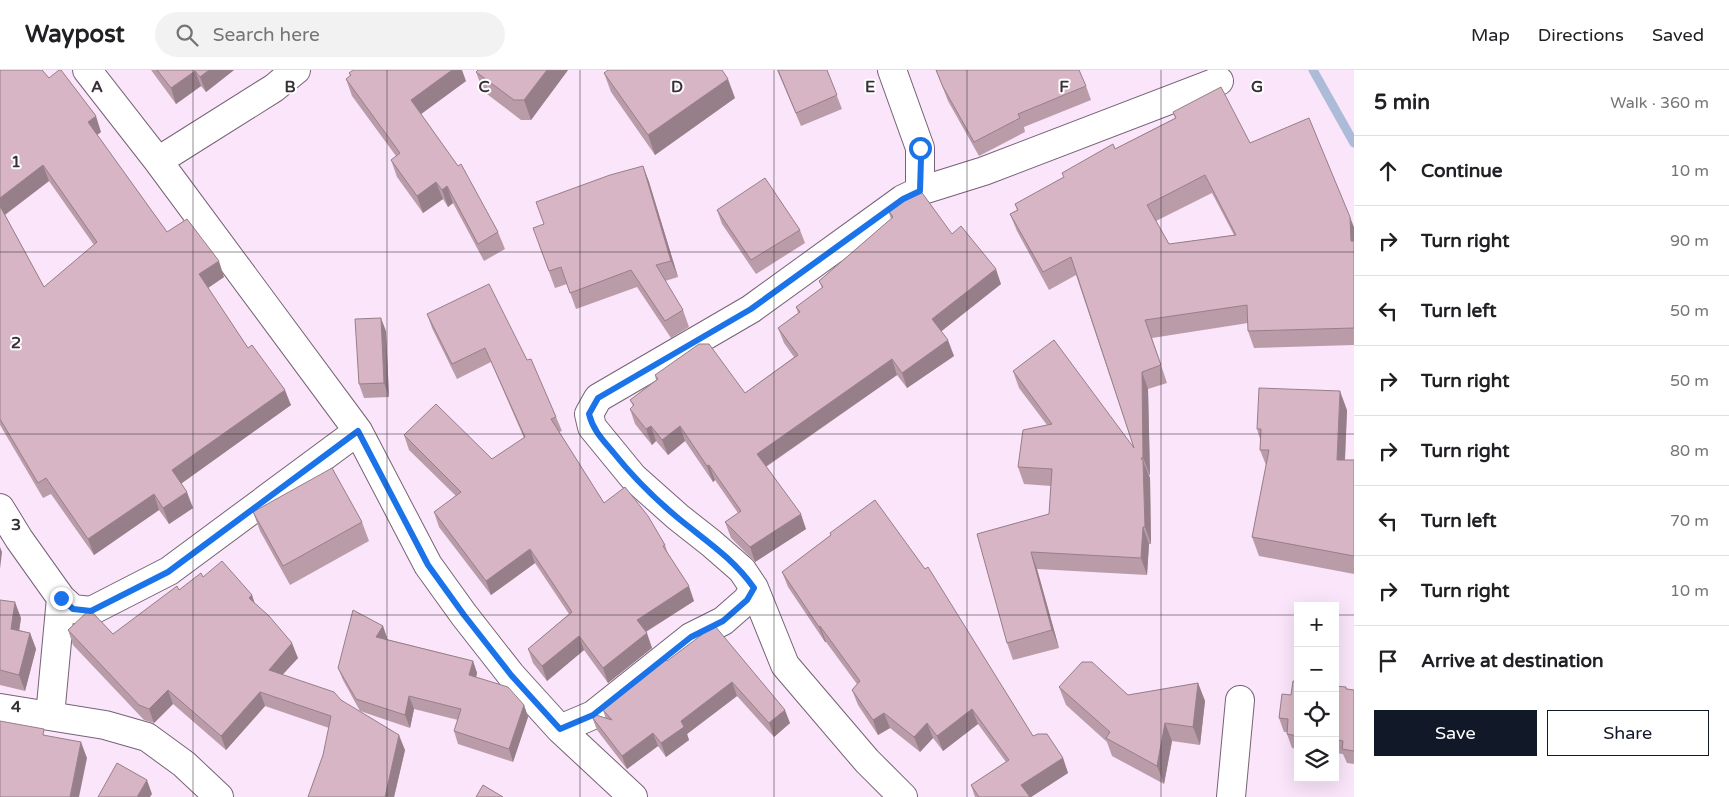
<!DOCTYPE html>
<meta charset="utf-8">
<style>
:root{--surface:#fff;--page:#f2f2f2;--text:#202124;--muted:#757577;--line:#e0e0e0;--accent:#111827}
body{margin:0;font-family:"Varela Round",sans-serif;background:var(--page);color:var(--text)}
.controls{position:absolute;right:15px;bottom:15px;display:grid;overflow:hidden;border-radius:0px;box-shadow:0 5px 20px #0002}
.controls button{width:45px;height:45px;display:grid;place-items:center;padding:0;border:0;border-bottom:1px solid var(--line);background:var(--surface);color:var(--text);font:25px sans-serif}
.stop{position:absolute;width:15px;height:15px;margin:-11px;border:4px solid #1a73e8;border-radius:50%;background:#fff}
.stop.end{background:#1a73e8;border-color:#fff;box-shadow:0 1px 5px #0008}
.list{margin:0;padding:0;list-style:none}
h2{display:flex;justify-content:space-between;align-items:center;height:65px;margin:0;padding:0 20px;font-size:21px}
h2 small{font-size:16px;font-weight:400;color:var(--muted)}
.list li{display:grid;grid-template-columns:32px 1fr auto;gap:15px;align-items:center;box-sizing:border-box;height:70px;padding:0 20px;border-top:1px solid var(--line)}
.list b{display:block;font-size:19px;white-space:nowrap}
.list em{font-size:16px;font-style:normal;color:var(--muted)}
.actions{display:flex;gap:10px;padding:15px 20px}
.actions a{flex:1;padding:11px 0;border:1px solid var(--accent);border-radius:0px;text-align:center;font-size:18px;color:var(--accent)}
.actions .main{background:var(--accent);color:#fff}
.icon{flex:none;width:28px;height:28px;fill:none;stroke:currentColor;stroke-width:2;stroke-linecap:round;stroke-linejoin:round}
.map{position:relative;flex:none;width:1354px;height:727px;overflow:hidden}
header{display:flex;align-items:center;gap:30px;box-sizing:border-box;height:70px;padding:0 25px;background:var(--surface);border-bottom:1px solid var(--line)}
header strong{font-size:24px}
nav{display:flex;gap:28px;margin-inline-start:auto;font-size:18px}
.search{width:350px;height:45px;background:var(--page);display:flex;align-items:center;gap:12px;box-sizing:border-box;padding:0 18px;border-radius:28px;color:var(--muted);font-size:19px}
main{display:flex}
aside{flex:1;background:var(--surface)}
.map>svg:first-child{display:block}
</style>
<header>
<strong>Waypost</strong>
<div class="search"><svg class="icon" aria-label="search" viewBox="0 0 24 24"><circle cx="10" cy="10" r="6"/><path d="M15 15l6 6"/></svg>Search here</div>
<nav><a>Map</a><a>Directions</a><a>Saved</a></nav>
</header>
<main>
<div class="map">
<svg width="1354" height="727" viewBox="0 0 1354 727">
<rect width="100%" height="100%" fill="#fae5fa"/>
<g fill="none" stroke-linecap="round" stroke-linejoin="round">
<!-- stream -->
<path stroke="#abbbd8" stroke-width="9" d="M1313,0L1354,73"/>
<defs>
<path id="minor" d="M87,0L158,91L358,361L428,495L464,545L511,605L560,659L633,727
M892,0L920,78V121
M158,91L274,18L296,0
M0,438L19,469L61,528L73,539L91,541L169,501L358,361
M0,638L105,655L147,667L184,694L219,727
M50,646L61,528
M560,659L593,645L691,567L723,551L747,530L754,518
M903,727L867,691L785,595L754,518L742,500L711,473L678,447L633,407L592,357L589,344L598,328L751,239L903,129L920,121L984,101L1219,11
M1231,727L1240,630"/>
</defs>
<!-- minor casing -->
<use href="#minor" stroke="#756375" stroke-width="30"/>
<!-- minor -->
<use href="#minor" stroke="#fff" stroke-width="28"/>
</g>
<!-- wall -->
<path fill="#ba9ca9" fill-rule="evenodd" d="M0,0L101,62L97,65L167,162L224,207L208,218L248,278L291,335L181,413L193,438L169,454L159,440L94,485L51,424L43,428L0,355ZM49,111L94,175L44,217L5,145Z
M151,0H234L206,22L201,16L176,34Z
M568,0L531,50H521L483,21L476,2Z
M777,0H827L842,39L801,56Z
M936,0L1086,16L1091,30L1024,57L1025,62L979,86L948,31Z
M349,3L466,11L421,44L498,162L505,179L484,191L453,133L448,137L443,129L423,143L397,107L391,90L396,86L352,26L346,9L350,6Z
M604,3L735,28L655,85L611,22Z
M1173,42L1250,73L1354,157V275L1254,278L1248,261V253L1152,268L1167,313L1148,319L1150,405H1149L1150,408L1151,474H1149L1147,505L1037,499L1059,578L1013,590L1007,573L977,464L1049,444L1051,416L1024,414L1018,397L1047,355L1019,318L1013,301L1134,378L1076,205L1049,220L1017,161L1010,144L1017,140L1015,134L1064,107L1062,103L1115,79L1175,48ZM1212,123L1234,165L1169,174L1156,151Z
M643,96L649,112L678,207L665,211L683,240L689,257L671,268L637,217L576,239L567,214L555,218L539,175L544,154Z
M717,140L800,160L805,173L756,204L722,154Z
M888,140L952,164L1001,214L941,261L954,286L907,318L897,305L766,397L806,459L755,492L731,468L725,452L738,443L715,410L713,412L685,371L668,385L656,371L652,375L635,354L630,339L633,336L630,330L656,310L655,305L745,323L794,287L784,273L778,258L798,243L796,237L822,218L819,211L891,149Z
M427,244L527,290L556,347L562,361L559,362L604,433L665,475L668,484L694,531L646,562L652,578L608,613L584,580L547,611L533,593L528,579L569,544L535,493L491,525L439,457L434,442L456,426L409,380L404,365L492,389L524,368L491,292L457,309L432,258Z
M386,261L389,327L364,328L359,314Z
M1347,340L1345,390H1354V504L1259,486L1252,467L1266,395L1260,380V369L1257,359Z
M253,442L362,452L369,471L290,515L260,461Z
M830,463L1033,666L1063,688L1068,703L1031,727H975L971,715L1006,692L978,654L943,681L933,668L920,682L890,658L878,665L858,635L852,620L857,614L826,572H825L788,517L782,502L831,465Z
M203,507L252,525L254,533L298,588L282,605L341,630L405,680L394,727H308L323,685L329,658L265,636L226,680L173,634L154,653L144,650L73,575L68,560L113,564L179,520Z
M0,530L21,548L19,560L30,563L36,579L25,621L0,615Z
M383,556L387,568L386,569L473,591L477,603L476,607L524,635L528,647L513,692L458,674L454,661L458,650L414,639L410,658L360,641L343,610L338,598Z
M708,560L790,653L774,667L737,626L687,664L689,670L666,687L658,676L627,699L597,660L592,647L606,649L603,640Z
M1298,611V679L1292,678L1287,664V662H1284L1279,648Z
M1198,613L1205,631L1200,675L1172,671L1164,714L1112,686L1107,672L1066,635L1059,617L1128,625Z
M1335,616L1354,620V694L1347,693L1343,684L1335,683Z"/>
<!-- shaded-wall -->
<path fill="#977f89" d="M209,0H234L206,22L200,7Z
M452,0H462L466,11L417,47L411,30Z
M547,0H568L531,50L524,30Z
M195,1L201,16L176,34L171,18Z
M728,9L735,28L655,85L648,65Z
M96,46L101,62L94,67L88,52Z
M43,95L49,111L3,146L0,138V128Z
M643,96L649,112L678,207L671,191Z
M436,112L443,129L423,143L417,126Z
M447,116L453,133L448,137L442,120Z
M1350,147L1354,157V179L1351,171Z
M219,191L224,207L205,220L199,204Z
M996,199L1001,214L938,264L932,249Z
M381,248L386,261L389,327L384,313Z
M948,270L954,286L907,318L902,303Z
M892,289L897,305L762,399L757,384Z
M1142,302L1148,319L1150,405L1143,388Z
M285,320L291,335L178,416L172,400Z
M1340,321L1347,340L1344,409L1337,390Z
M651,356L656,371L652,375L646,359Z
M680,356L685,371L668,385L662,370Z
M1143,391L1150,408L1151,474L1145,457Z
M709,395L715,410L713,412L707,396Z
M187,422L193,438L169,454L163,438Z
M154,424L159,440L94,485L88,469Z
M801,444L806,459L755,492L750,477Z
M1143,457L1149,474L1147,505L1141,488Z
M0,477L2,482L0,499Z
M530,479L535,493L491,525L486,511Z
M1031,482L1037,499L1059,578L1052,560Z
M689,516L694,531L642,564L637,550Z
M252,525L257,540L249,528Z
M15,532L21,548L17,575L11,559Z
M383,556L387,568L381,579L376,567Z
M820,556L826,572H825L819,557Z
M30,563L36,579L25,621L19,605Z
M647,563L652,578L608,613L603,598Z
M579,566L584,580L547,611L542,596Z
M292,573L298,588L274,614L269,600Z
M473,591L477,603L474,617L469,605Z
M732,612L737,626L687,664L689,670L666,687L661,673L681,651Z
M1198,613L1205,631L1200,675L1193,657Z
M168,620L173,634L154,653L149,639Z
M260,622L265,636L226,680L221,666Z
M409,626L414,639L410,658L405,645Z
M524,635L528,647L513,692L509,679Z
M972,639L978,654L943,681L937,666Z
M785,640L790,653L774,667L769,653Z
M884,643L890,658L878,665L873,650Z
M927,653L933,668L920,682L914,667Z
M1165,653L1172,671L1164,714L1157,696Z
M653,663L658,676L627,699L622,686Z
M399,665L405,680L394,727H385Z
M81,672L87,688L79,727H70Z
M1063,688L1068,703L1031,727H1026L1021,715Z
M147,710L152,724L150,727H137Z"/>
<!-- building -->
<path fill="#d8b5c4" stroke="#977f89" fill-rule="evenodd" d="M0,0H42L49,8L59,0H61L96,46L88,52L167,162L187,149L219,191L199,204L248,278L252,275L285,320L172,400L187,422L163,438L154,424L88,469L46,408L38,413L0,349V136L44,217L97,172L43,95L0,128Z
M157,0H209L200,7L195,1L171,18Z
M353,0H452L411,30L458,96L461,94L498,162L478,174L447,116L442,120L436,112L417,126L391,90L400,83L346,9L351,5L349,3Z
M478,0H547L524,30H514L476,2Z
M608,0H722L728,9L648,65L604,3Z
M778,0H827L837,25L796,43Z
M936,0H1079L1086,16L1018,44L1020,48L974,72L943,17Z
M1221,17L1250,73L1309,48L1350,147L1351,171H1354V258L1248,261L1247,235L1145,250L1161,295L1142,302L1143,388H1141L1143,391L1145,457H1143L1141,488L1031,482L1052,560L1007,573L977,464L1049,444L1052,399L1018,397L1023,360L1052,354L1013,301L1054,270L1134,378L1071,187L1043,202L1010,144L1018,140L1015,134L1064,107L1062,103L1113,74L1115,79L1176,48L1173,42ZM1205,105L1236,165L1169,174L1147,135Z
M643,96L671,191L656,195L683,240L665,251L631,200L570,223L561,197L549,201L533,158L544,154L536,132L610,105Z
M765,108L800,160L751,190L717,140Z
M920,120L952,164L961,156L996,199L932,249L948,270L902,303L892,289L757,384L801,444L750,477L725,452L741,441L709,395L707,396L680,356L662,370L651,356L646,359L630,339L634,335L630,330L658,309L655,305L699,274H709L745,323L798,285L778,258L800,242L796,237L823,217L819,211L893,147L888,140L905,127Z
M489,214L527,290L531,289L556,347L551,349L604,433L625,417L648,446L665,475L663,476L689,516L637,550L647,563L603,598L579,566L542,596L528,579L572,542L530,479L486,511L434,442L461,422L404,365L436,334L492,389L525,367L485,278L452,294L427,244Z
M381,248L384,313L359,314L355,249Z
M1259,318L1340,321L1337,390H1354V486L1252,467L1269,380H1260L1261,359H1257Z
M332,398L362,452L283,496L253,442Z
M875,430L925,499L928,497L1033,666L1038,664H1047L1063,688L1021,715L1030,727H979L971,715L1009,690L972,639L937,666L927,653L914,667L884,643L873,650L852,620L860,611L820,556L819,557L782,502L831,465L830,463Z
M222,491L252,525L249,528L269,546L292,573L269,600L334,622L341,630L399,665L385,727H308L323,685L331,646L260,622L221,666L168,620L149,639L139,635L68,560L88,541H91L113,564L177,516L179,520L201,503L203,507Z
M0,530L15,532L11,559L30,563L19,605L0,600Z
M353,540L383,556L376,567L473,591L469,605L508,617L524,635L509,679L454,661L461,639L409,626L405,645L356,629L338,598Z
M715,556L785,640L769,653L732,612L681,651L684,657L661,673L653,663L622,686L592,647L596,645L612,650L603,640L666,589L667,591L708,560Z
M1082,592H1092L1128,625L1198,613L1193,657L1165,653L1157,696L1106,668L1110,662L1059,617Z
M1293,611H1298V666L1287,664L1288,649L1279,648L1282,624L1291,625Z
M1335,616L1346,617V619L1354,620V681L1342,679L1343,671L1335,670Z
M0,651L44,659L43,665L81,672L70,727H0Z
M117,693L147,710L137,727H98Z
M483,715L503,727H476Z"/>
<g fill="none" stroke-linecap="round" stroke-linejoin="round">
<!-- route -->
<path stroke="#1a73e8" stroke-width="6" d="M61,528L73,539L91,541L168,502L358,361L428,495L464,545L511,605L560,659L593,645L691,567L723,551L747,530L754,518C733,488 706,471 678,448C654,428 632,406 613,382C602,369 593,360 589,344L598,328L751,239L903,129L920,121L921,88L920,78"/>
</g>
<!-- grid -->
<path fill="none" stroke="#383038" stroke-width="1" stroke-opacity="0.55" d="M193,0V727M387,0V727M580,0V727M774,0V727M967,0V727M1161,0V727M0,182H1354M0,364H1354M0,545H1298M1335,545H1354"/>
<g font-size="16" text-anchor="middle" font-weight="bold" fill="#383038" stroke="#fff" stroke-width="4" stroke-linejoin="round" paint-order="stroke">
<text x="97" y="22">A</text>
<text x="290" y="22">B</text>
<text x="484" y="22">C</text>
<text x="677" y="22">D</text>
<text x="870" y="22">E</text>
<text x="1064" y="22">F</text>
<text x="1257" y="22">G</text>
<text x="16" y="97">1</text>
<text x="16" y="278">2</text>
<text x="16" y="460">3</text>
<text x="16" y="642">4</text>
</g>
</svg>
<div class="controls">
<button>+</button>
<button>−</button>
<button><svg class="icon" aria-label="locate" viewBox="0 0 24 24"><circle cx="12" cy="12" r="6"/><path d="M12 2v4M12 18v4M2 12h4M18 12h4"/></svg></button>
<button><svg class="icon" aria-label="layers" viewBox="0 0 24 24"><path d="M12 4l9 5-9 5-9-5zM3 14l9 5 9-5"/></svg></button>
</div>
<div class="stop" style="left:920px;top:78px"></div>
<div class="stop end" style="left:61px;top:528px"></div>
</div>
<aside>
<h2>5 min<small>Walk · 360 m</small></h2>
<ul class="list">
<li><svg class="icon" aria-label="ahead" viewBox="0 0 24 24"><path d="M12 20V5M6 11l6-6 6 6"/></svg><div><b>Continue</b></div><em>10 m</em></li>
<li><svg class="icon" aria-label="right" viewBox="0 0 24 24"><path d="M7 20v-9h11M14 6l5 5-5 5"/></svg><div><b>Turn right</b></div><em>90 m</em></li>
<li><svg class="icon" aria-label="left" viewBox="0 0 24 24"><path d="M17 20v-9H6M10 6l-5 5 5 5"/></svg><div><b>Turn left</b></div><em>50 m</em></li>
<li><svg class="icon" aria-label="right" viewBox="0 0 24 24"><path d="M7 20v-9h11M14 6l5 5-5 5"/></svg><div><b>Turn right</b></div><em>50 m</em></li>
<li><svg class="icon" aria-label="right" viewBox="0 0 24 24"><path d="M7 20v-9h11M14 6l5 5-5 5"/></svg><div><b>Turn right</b></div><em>80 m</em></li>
<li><svg class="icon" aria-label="left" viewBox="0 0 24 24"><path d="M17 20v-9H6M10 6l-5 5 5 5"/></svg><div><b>Turn left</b></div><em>70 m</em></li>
<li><svg class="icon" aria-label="right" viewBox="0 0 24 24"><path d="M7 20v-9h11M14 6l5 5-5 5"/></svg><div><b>Turn right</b></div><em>10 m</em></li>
<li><svg class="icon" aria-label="arrive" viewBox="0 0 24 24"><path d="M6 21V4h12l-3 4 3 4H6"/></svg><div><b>Arrive at destination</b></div></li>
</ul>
<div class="actions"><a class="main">Save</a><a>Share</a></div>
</aside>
</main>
